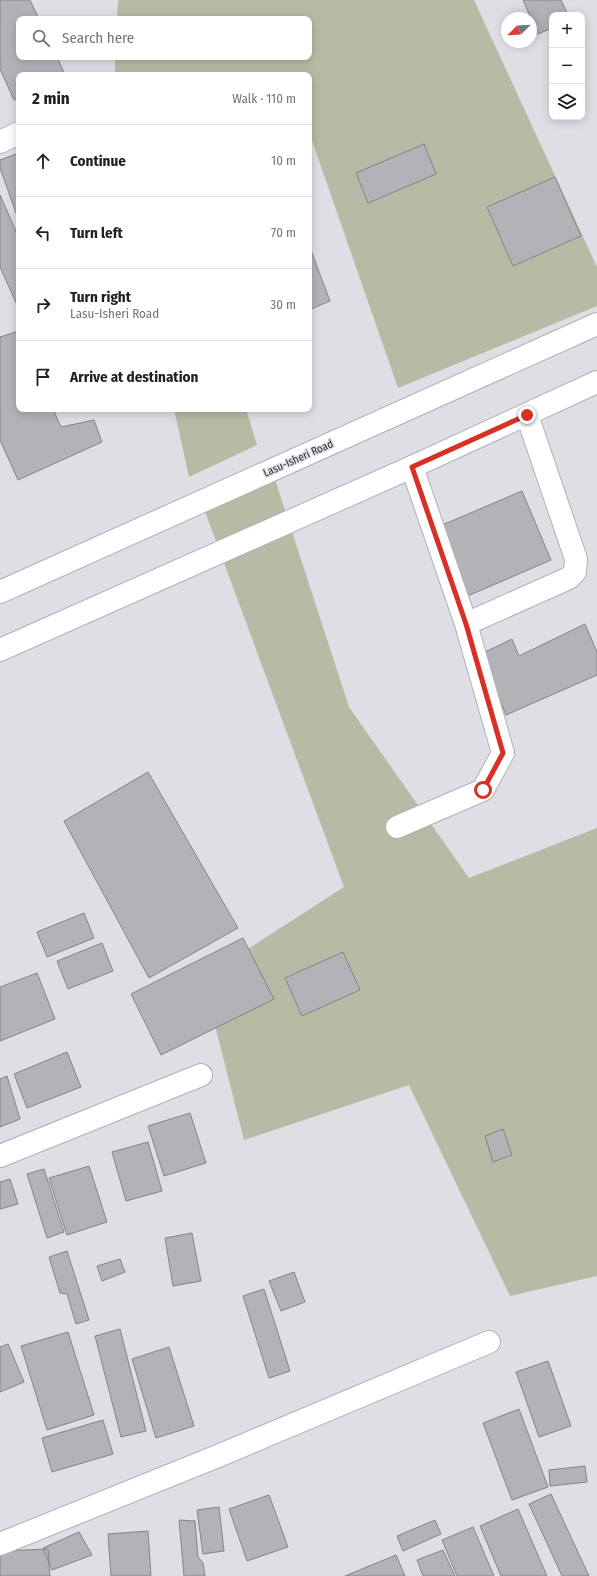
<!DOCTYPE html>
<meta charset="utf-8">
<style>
:root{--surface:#fff;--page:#f2f2f2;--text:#202124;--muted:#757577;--line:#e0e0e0}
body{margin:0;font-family:"Fira Sans Condensed",sans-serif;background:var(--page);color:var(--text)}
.controls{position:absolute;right:12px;top:12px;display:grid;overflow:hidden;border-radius:8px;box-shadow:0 2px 10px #0003}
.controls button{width:36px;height:36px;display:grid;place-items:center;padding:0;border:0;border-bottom:1px solid var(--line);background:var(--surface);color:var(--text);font:20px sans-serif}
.compass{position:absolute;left:501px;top:12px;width:36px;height:36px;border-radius:50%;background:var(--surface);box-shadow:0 2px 10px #0003;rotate:246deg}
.stop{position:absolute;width:12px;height:12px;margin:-9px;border:3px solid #d93025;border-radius:50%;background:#fff}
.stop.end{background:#d93025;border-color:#fff;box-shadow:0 1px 4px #0008}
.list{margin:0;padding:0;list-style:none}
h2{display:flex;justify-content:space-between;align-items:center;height:52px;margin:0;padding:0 16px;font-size:17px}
h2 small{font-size:13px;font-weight:400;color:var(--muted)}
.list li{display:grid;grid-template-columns:26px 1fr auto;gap:12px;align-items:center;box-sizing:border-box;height:72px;padding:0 16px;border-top:1px solid var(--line)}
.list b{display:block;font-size:15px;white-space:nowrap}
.list p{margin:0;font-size:13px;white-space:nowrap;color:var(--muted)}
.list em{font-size:13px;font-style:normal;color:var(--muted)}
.icon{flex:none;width:22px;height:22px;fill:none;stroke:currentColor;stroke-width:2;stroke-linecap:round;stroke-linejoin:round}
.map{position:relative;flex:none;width:597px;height:1576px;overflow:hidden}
.search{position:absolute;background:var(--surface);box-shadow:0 2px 10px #0003;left:16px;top:16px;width:296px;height:44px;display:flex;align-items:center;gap:10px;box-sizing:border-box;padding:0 14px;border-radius:8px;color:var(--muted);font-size:15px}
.panel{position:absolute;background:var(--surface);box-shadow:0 2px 10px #0003;left:16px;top:72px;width:296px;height:340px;border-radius:8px}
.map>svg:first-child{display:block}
</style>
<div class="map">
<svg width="597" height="1576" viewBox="0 0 597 1576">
<rect width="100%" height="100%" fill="#dddfe4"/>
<!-- green -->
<path fill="#b8baa5" d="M118,0H474L597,267V306L398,388L309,132V75H115V57H309V19H117Z
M174,409H246L257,445L189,477Z
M271,467L349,707L469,878L597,828V1276L510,1296L409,1085L244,1140L203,978L344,887L200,498Z"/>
<!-- building -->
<path fill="#b3b2b7" stroke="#848488" d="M0,0H30L39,19H19V57H57L65,75H19V98L14,100L0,69Z
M523,0H561L568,15H552V28L538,34Z
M424,144L436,174L368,203L356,173Z
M19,153V221L0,168V160Z
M555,177L581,236L513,266L487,207Z
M0,195L19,238V307H18L0,267Z
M309,245L330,301L309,310Z
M16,332L19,338V409H53L61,427L94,420L102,442L18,480L0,440V337Z
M522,491L551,560L463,598L433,529Z
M585,624L597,652V675L506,715L481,654L512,639L519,656Z
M148,772L238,928L149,978L64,821Z
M84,913L94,938L47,957L37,932Z
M243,938L274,999L161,1055L131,994Z
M102,943L113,971L68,989L57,961Z
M343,952L360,990L302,1016L285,978Z
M37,973L55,1019L0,1041V987Z
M67,1052L81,1087L27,1108L14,1074Z
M7,1076L20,1119L0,1127V1079Z
M190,1113L206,1163L164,1176L148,1126Z
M503,1129L512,1155L493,1162L485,1136Z
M148,1142L162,1191L126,1201L112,1152Z
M89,1166L107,1222L67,1235L49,1178Z
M44,1169L64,1232L47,1238L27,1174Z
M10,1179L18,1204L0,1209V1182Z
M192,1233L201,1281L173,1286L165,1238Z
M67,1251L89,1320L76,1324L67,1294L60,1293L49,1257Z
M120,1259L125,1272L102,1281L97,1266Z
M294,1272L305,1302L281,1311L269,1281Z
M264,1289L290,1371L269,1378L243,1296Z
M120,1329L146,1431L121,1437L95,1336Z
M68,1332L94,1415L47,1430L21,1346Z
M8,1344L24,1382L0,1392V1347Z
M169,1347L194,1426L156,1438L132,1359Z
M548,1361L571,1426L539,1437L516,1372Z
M519,1409L548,1487L512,1500L483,1423Z
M103,1420L113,1454L52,1472L42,1438Z
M585,1466L587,1482L550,1486L549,1470Z
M551,1494L589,1576H562L529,1504Z
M269,1495L288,1547L247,1561L229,1509Z
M219,1507L224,1551L203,1554L197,1510Z
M518,1509L547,1576H501L480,1526Z
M179,1520L195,1521L198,1557L203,1563L205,1576H184Z
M435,1520L441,1534L403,1551L397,1536Z
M473,1527L494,1576H457L442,1540Z
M148,1531L151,1576H111L108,1534Z
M79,1532L92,1555L52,1570L43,1548Z
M48,1549L50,1576H0V1551Z
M443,1550L455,1576H423L417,1560Z
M396,1555L405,1576H345Z"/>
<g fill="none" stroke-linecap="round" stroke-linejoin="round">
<defs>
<path id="minor" d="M0,142L19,133
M412,467L466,624L569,578L575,572L576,559L527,415
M397,827L483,790L503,753L466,624
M0,1156L201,1075
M0,1544L218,1456L489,1342"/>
<path id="major" d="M0,592L597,324
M0,650L412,467L597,382"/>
</defs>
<!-- minor casing -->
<use href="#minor" stroke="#afb1b6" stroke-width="24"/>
<!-- major casing -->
<use href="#major" stroke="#afb1b6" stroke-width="24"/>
<!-- minor -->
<use href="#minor" stroke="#fff" stroke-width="22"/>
<!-- major -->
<use href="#major" stroke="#fff" stroke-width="22"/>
</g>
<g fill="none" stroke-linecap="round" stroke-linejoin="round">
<!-- route -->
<path stroke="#d93025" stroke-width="5" d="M483,790L503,753L466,624L412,467L527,415"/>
</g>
<g text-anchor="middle" stroke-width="3" stroke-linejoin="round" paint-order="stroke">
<!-- street labels -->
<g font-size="11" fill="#2f3032" stroke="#dddfe4">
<text transform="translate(298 458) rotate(-24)" y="4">Lasu-Isheri Road</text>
</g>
</g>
</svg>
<div class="controls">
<button>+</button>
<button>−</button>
<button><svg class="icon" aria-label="layers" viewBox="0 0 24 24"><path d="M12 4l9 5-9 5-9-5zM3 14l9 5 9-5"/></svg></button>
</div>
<svg class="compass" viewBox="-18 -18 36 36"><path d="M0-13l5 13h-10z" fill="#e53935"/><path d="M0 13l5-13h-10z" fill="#757577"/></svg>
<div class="stop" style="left:483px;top:790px"></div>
<div class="stop end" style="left:527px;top:415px"></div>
<div class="search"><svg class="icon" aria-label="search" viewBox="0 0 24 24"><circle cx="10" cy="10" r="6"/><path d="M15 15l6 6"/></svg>Search here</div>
<section class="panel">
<h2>2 min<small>Walk · 110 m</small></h2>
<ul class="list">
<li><svg class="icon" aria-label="ahead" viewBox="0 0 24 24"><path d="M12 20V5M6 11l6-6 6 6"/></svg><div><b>Continue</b></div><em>10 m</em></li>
<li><svg class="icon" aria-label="left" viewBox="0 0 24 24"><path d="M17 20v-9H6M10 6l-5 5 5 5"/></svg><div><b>Turn left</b></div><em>70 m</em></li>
<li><svg class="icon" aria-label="right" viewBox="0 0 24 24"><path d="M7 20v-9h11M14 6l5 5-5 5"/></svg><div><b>Turn right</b><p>Lasu-Isheri Road</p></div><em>30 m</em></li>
<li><svg class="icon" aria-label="arrive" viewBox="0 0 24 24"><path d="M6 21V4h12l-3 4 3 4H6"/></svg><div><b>Arrive at destination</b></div></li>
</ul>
</section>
</div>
